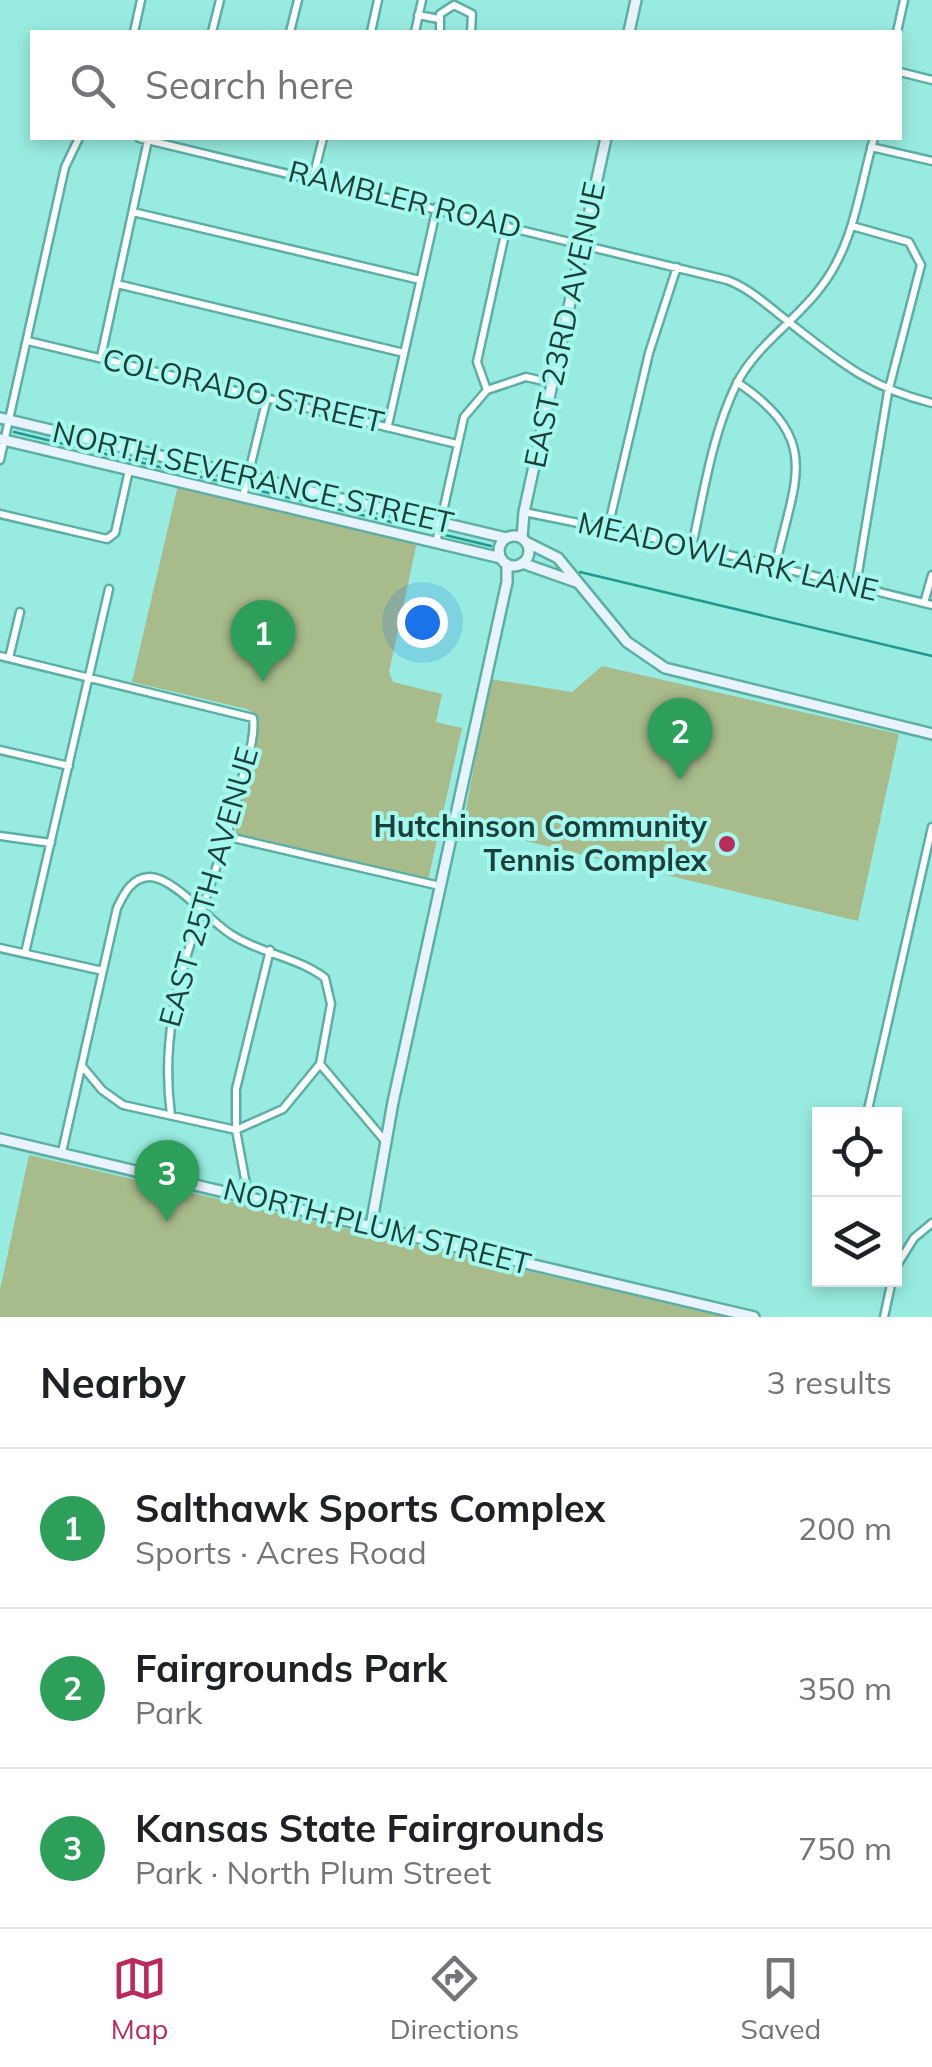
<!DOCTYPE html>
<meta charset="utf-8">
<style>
:root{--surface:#fff;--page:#f2f2f2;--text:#202124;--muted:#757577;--line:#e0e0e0;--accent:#b92b5c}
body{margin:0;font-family:Mulish,sans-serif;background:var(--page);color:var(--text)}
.controls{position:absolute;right:30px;bottom:30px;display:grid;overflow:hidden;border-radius:0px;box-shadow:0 5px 15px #0003}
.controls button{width:90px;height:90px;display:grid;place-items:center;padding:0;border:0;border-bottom:2px solid var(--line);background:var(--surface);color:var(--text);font:50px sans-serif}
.you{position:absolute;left:422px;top:622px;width:35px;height:35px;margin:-25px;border:8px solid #fff;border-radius:50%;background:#1a73e8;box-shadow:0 0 0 15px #1a73e833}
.badge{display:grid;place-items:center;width:65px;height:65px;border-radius:50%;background:var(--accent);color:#fff;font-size:32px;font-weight:700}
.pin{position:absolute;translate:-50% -82px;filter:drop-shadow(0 2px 5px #0008)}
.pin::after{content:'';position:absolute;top:52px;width:35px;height:30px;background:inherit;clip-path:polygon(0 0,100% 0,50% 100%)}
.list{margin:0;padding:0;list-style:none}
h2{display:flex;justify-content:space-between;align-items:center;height:130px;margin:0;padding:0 40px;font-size:42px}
h2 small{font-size:32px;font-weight:400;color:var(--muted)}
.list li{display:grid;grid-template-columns:65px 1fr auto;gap:30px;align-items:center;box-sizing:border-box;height:160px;padding:0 40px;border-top:2px solid var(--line)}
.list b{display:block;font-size:38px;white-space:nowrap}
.list p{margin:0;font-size:32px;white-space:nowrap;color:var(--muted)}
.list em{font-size:32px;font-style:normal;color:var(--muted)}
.icon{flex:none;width:55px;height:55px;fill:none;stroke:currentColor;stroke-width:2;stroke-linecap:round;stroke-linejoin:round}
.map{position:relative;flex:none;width:932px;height:1317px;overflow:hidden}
.search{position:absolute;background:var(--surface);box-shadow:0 5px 15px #0003;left:30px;right:30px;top:30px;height:110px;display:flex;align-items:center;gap:25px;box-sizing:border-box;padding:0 35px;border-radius:0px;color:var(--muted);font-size:38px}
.sheet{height:610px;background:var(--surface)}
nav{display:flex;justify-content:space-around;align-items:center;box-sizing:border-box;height:140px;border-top:2px solid var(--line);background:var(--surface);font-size:28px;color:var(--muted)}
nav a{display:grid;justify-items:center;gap:5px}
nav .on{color:var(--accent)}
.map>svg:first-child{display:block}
</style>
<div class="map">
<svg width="932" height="1317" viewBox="0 0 932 1317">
<rect width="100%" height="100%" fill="#98ebe0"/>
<!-- green -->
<path fill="#a8bb8b" d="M178,485L417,542L389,672L393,682L442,694L436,722L462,728L428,880L235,834L258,716L247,709L132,682Z
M602,666L899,734L858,921L463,826L490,679L572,692Z
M29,1155L726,1317H0V1290Z"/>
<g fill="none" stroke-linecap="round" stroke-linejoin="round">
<!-- stream -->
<path stroke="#21988d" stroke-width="2.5" d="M14,432L235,485
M252,489L429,531
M445,535L491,546
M580,572L932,656"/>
<defs>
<path id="street" d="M418,15L439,19
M134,32L141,0
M212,32L220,0
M290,32L298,0
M371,32L378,0
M415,32L422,0
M440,32V14L454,5L472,14L471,32
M897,32L904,0
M900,72L932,80
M139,138L727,280C749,288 767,305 785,319C836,359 867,387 932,403
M871,147L932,161
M313,178L323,138
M133,212L420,280
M852,226L909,242L921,265L888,392L856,585
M117,284L404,353
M28,341L457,444
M101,357L148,140
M737,382C824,441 794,479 775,568
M487,390L526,377L552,383
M388,425L437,207
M0,460L65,167L79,138
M243,497L267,398
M524,512L692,546L932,605
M0,514L107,539L115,533L129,470
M608,528L649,353L677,267
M436,543L464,417L487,390L477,362L507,225
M692,546C704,492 712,435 736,385C755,346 796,321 821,287C855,243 859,189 874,138
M924,603L932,575
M0,656L253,718C256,739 245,765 240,786C214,902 154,990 171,1115
M9,658L20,612
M0,750L69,766
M0,836L51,843
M229,837L440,886
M0,948L103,971
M25,953L109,589
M320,1064L385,1141
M867,1114L932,827
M62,1152L117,908C124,894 131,878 149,877C173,876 211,923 232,935C262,954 297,957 325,978L331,1004L320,1064L283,1109L236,1130L123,1105L102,1090L82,1066
M248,1195L236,1130V1089L270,950
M894,1270L914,1238L932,1223
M884,1317L892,1280"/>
<path id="secondary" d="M629,32L636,0
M0,418L506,538
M0,439L501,558
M499 551a15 15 0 1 1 30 0a15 15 0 1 1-30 0Z
M522,538L524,512L606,138
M526,542L558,558L627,642L665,668L932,734
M522,563L576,582
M0,1139L754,1317
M371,1226L393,1102L507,582V564"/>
</defs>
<!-- street casing -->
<use href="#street" stroke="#5cafa5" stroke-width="11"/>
<!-- secondary casing -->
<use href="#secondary" stroke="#5cafa5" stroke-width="14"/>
<!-- street -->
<use href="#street" stroke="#fff" stroke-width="6"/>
<!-- secondary -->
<use href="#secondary" stroke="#e8f3fc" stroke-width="9"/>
</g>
<!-- markers -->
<circle fill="#b92b5c" stroke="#a5f8ee" stroke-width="4" cx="727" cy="844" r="10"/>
<g text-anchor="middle" stroke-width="8" stroke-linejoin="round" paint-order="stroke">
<!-- street labels -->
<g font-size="30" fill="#1c3f3b" stroke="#a5f8ee">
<text transform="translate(405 200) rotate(14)" y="10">RAMBLER ROAD</text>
<text transform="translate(565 325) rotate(-78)" y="10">EAST 23RD AVENUE</text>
<text transform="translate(243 391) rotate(13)" y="10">COLORADO STREET</text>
<text transform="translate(253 478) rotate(13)" y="10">NORTH SEVERANCE STREET</text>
<text transform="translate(728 557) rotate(13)" y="10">MEADOWLARK LANE</text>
<text transform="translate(209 887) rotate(-74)" y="10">EAST 25TH AVENUE</text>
<text transform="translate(377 1227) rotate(14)" y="10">NORTH PLUM STREET</text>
</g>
<!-- poi labels -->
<g font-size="30" font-weight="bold" fill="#1c3f3b" stroke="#a5f8ee" text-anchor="end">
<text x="707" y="837">Hutchinson Community<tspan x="707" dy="34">Tennis Complex</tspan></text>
</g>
</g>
</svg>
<div class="controls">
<button><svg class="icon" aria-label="locate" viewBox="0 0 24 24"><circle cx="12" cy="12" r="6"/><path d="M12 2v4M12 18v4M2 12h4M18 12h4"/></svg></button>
<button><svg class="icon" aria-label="layers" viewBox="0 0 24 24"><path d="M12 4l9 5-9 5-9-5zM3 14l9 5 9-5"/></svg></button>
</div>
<div class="you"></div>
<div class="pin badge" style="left:263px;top:682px;background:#2e9e5b">1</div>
<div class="pin badge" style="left:680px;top:780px;background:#2e9e5b">2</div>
<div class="pin badge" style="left:167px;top:1222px;background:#2e9e5b">3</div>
<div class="search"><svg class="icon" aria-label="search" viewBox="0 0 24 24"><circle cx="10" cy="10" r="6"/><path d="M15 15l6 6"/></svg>Search here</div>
</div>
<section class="sheet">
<h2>Nearby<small>3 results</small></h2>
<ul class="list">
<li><span class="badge" style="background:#2e9e5b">1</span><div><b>Salthawk Sports Complex</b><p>Sports · Acres Road</p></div><em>200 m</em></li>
<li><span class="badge" style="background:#2e9e5b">2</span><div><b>Fairgrounds Park</b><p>Park</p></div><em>350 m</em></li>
<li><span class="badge" style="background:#2e9e5b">3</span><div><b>Kansas State Fairgrounds</b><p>Park · North Plum Street</p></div><em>750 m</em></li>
</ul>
</section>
<nav>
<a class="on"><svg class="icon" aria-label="map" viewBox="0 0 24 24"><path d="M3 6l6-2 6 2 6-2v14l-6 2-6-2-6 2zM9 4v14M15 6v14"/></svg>Map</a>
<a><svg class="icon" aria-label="directions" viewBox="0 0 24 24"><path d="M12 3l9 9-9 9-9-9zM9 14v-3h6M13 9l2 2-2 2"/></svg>Directions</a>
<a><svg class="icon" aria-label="saved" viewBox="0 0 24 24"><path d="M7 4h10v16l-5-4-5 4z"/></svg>Saved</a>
</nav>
